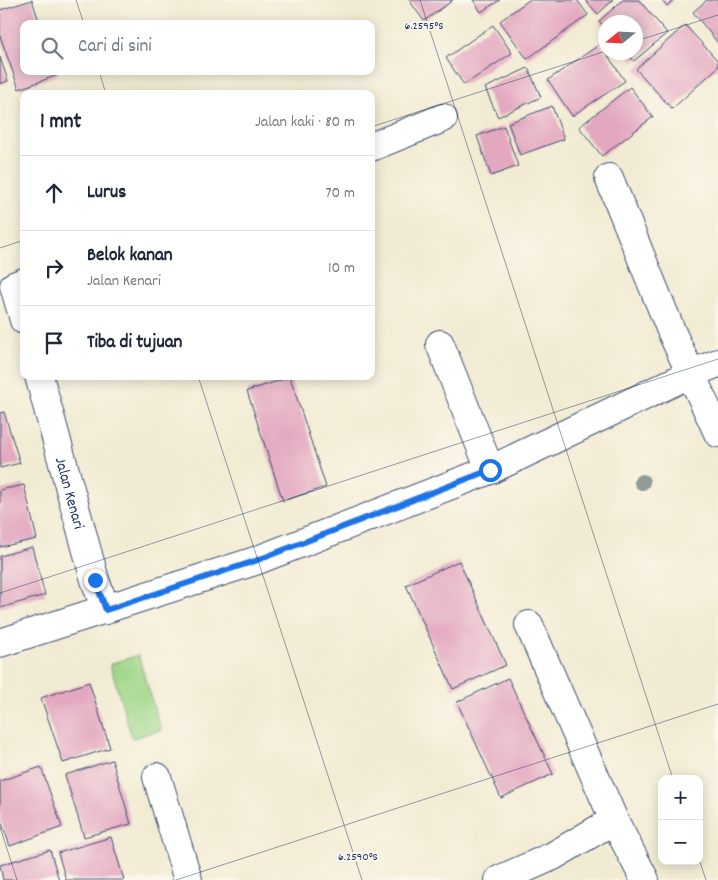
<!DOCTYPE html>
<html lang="id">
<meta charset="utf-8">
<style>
:root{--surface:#fff;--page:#f6f6f7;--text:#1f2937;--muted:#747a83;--line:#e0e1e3}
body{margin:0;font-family:Dekko,sans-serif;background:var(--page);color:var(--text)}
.controls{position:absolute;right:15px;bottom:15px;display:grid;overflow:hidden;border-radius:10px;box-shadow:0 2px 12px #0003}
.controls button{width:45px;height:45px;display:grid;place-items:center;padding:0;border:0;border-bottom:1px solid var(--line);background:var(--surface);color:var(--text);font:25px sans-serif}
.compass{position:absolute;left:598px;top:15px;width:45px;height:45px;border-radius:50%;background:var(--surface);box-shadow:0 2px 12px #0003;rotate:252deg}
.stop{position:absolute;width:15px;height:15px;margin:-11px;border:4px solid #1a73e8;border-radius:50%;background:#fff}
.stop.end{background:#1a73e8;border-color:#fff;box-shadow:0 1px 5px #0008}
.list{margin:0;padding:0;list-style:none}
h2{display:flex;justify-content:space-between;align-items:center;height:65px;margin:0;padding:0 20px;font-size:21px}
h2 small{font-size:16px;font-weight:400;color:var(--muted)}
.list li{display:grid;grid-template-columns:32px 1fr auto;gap:15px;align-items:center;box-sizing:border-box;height:75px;padding:0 20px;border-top:1px solid var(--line)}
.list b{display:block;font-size:19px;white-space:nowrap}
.list p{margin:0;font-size:16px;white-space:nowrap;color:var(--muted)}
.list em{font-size:16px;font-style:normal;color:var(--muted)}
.icon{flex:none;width:28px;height:28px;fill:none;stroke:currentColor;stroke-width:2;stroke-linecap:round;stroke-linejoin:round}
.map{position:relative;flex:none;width:718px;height:880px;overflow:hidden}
.search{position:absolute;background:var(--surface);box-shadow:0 2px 12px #0003;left:20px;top:20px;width:355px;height:55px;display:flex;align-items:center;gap:12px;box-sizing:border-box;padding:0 18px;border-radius:10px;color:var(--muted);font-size:19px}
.panel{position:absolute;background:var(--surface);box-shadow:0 2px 12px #0003;left:20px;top:90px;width:355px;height:290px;border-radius:10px}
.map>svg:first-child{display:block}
</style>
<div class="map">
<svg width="718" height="880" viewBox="0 0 718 880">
<rect width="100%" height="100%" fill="#fbf7ec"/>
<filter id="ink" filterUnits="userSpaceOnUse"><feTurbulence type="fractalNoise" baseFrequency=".02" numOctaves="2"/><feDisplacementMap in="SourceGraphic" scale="10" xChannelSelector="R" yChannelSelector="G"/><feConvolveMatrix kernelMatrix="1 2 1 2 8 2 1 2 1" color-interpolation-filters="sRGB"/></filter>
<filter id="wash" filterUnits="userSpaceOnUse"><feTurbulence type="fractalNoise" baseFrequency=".0096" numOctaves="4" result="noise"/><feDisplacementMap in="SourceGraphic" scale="20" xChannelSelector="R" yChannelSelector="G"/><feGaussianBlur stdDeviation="1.12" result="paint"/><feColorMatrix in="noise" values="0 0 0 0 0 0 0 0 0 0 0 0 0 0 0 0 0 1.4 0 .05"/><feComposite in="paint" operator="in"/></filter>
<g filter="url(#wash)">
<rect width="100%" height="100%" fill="#f2ebd3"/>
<!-- green -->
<path fill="#a0d788" stroke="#5e8373" d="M138,655L161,730L132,738L110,664Z"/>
<g id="blocks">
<!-- building -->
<path fill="#e3a7c0" d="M32,0L40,24H24V71H57L58,75L19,89L0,36V10Z
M409,0H453L424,21Z
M473,0H500L481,12Z
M529,0H577L588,15L527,59L500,21Z
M585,0H613L598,14Z
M623,0H639L667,33L634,61L626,52H636V22H606V28L599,21Z
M662,0H674L667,6Z
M707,0H718V43L693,12Z
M493,25L512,53L464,85L446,58Z
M685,25L718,61V67L672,109L636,69Z
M600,44L625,81L572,116L548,80Z
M0,57L8,81L0,84Z
M528,68L541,97L498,117L485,88Z
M630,87L653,117L602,156L579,127Z
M552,106L564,139L520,155L508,123Z
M504,126L518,166L491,176L477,136Z
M290,377L326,487L283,501L247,391Z
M4,412L20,463L0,468V413Z
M24,485L37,539L0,547V490Z
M32,547L45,595L0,608V556Z
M459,561L506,665L453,689L406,585Z
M508,678L553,774L501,798L457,702Z
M89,682L110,748L63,763L41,698Z
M112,760L131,824L84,837L65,775Z
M41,767L62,827L10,846L0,818V781Z
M111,837L124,880H66L58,853Z
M50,850L59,880H3L0,865Z"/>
</g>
</g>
<g filter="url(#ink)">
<use href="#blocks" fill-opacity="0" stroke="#3b4b70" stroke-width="1"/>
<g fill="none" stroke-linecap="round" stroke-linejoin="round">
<defs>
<g id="street">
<path d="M371,147L443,118"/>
<path d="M609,178L672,333L718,433"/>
<path d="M24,282L14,286L24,320"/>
<path d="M440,344L490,470"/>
<path id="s1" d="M39,376L95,580L106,610"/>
<path d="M529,625L614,820L645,880"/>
<path d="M0,643L255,561L490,470L690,374L718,363"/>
<path d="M157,777L188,880"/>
<path d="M499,880L553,856L614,820"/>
</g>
</defs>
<!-- street casing -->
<use href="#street" stroke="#3b4b70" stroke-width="30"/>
<!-- street -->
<use href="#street" stroke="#fff" stroke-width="28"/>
</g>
<!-- trees -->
<circle fill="#8e9b98" cx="642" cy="482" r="8"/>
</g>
<g fill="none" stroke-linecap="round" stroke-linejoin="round" filter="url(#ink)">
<!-- route -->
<path stroke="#1a73e8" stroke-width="6" d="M95,580L106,610L255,561L490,470"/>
</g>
<!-- ticks -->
<path fill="none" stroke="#1b2f5e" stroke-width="1" stroke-opacity="0.45" d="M76,0L84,24M420,0L673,779M636,41L718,15M99,71L106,94M371,127L606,51M0,248L24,240M198,376L362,880M0,593L718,359M0,827L17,880M699,859L706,880M176,880L718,704"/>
<g text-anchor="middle" stroke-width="4" stroke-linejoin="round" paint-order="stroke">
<!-- street labels -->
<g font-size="16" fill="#1b2f5e" stroke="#fbf7ec">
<text dy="6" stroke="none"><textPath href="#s1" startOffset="121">Jalan Kenari</textPath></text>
</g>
</g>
<g font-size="12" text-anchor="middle" fill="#1b2f5e" stroke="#fbf7ec" stroke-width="4" stroke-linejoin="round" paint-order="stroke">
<text x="424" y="29">6.2595°S</text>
<text x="358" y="860">6.2590°S</text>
</g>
</svg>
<div class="controls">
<button>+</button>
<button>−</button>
</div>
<svg class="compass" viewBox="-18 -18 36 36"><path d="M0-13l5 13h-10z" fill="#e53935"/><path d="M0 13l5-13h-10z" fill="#747a83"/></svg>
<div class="stop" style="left:490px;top:470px"></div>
<div class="stop end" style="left:95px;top:580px"></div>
<div class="search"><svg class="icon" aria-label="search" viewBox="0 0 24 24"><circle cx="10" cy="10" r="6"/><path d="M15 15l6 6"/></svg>Cari di sini</div>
<section class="panel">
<h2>1 mnt<small>Jalan kaki · 80 m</small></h2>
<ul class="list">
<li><svg class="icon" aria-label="ahead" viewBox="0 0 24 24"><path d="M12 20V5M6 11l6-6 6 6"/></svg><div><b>Lurus</b></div><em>70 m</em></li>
<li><svg class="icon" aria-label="right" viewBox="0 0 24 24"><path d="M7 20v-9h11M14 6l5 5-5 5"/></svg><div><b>Belok kanan</b><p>Jalan Kenari</p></div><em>10 m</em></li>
<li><svg class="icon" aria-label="arrive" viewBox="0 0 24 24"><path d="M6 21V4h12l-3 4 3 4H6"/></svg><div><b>Tiba di tujuan</b></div></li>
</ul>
</section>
</div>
